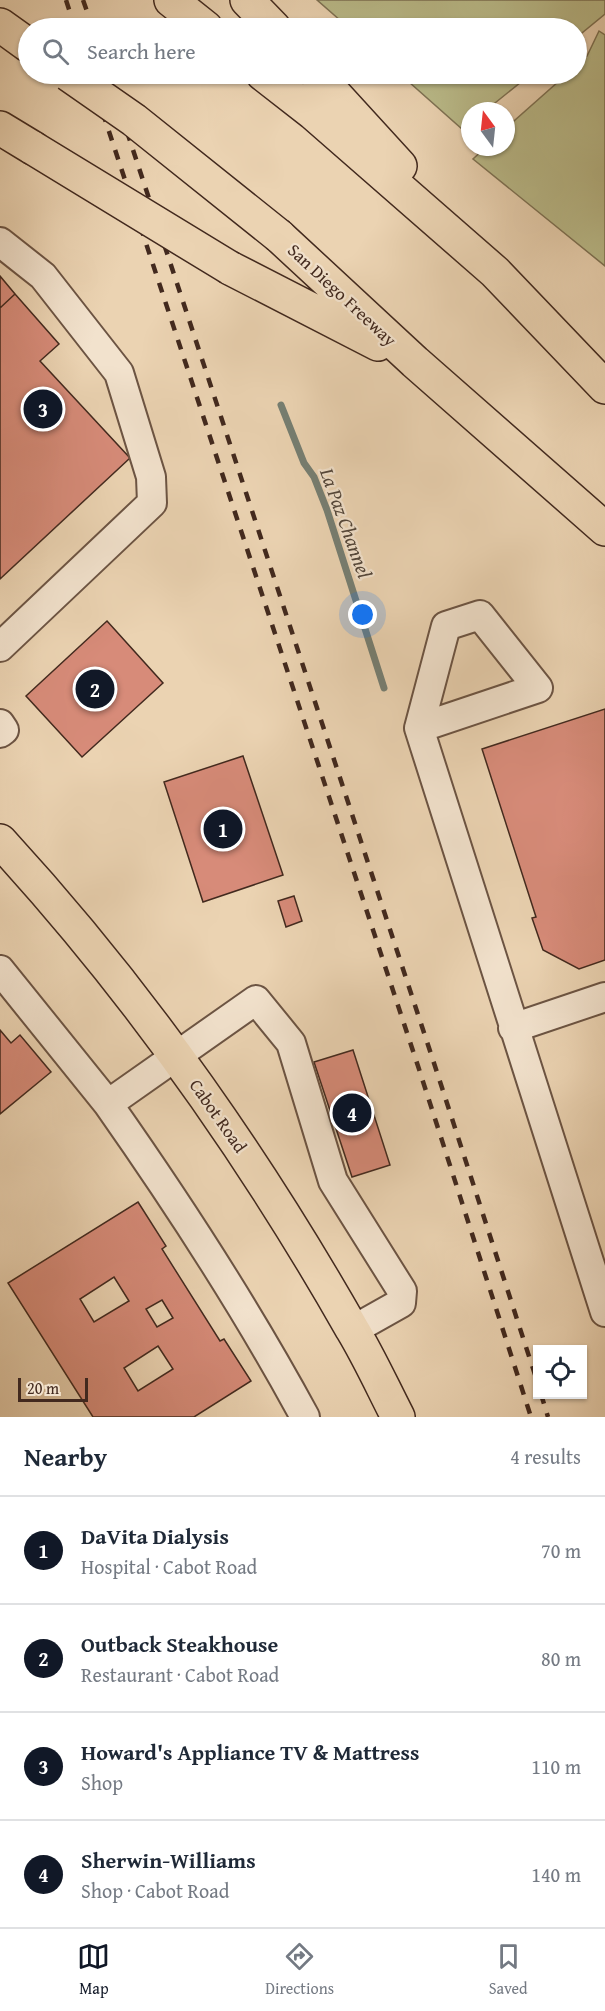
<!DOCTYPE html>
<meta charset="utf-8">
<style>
:root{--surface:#fff;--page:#f2f2f3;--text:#1f2937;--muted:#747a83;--line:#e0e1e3;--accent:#111827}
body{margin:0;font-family:"Gentium Book Plus",serif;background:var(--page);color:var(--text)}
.controls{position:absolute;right:18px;bottom:18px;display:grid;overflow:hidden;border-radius:0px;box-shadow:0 2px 4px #0004}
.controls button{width:54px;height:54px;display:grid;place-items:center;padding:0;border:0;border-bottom:2px solid var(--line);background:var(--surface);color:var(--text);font:30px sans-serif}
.compass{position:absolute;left:461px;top:102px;width:54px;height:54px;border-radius:50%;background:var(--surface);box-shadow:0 2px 4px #0004;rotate:345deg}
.scale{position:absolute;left:18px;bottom:15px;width:70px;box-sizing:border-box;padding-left:6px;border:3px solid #42291e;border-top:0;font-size:16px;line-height:21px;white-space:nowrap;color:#42291e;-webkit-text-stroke:4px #f2e2cd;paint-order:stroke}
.you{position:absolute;left:363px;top:615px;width:21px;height:21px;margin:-15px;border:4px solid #fff;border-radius:50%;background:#1a73e8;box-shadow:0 0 0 9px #1a73e833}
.badge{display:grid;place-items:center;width:39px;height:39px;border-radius:50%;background:var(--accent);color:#fff;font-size:20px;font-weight:700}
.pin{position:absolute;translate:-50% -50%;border:3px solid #fff;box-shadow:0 2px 6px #0006}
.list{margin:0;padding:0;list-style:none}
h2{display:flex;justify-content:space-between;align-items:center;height:78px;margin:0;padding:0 24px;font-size:26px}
h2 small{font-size:20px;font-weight:400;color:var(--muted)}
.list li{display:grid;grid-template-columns:39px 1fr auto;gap:18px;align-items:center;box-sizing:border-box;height:108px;padding:0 24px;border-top:2px solid var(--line)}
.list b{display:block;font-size:22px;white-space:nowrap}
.list p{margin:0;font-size:20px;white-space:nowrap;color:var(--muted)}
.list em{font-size:20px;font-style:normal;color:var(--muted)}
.icon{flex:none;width:33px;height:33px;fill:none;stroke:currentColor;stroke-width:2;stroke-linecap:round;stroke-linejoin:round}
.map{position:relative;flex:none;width:605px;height:1417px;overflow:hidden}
.search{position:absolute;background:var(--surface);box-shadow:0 2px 4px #0004;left:18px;right:18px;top:18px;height:66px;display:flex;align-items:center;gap:15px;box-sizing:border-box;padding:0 21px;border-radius:33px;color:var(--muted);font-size:22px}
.sheet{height:510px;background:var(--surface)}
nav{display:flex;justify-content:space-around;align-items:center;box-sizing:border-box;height:84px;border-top:2px solid var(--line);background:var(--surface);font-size:16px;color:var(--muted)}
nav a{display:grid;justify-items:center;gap:3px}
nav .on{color:var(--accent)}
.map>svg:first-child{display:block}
</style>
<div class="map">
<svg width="605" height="1417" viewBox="0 0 605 1417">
<rect width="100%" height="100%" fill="#ebd3b2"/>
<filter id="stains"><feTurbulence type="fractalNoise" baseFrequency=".00333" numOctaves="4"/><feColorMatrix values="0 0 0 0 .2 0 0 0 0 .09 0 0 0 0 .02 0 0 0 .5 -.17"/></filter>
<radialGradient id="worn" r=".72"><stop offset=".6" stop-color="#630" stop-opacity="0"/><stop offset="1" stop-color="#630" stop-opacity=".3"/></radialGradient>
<!-- pitch -->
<path fill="#babb8a" stroke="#7e7254" stroke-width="1.5" d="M317,0H605V14L577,37L576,28H349Z
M599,31L605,35V266L473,159L486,147H506V128L567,74H576L577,65L587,56Z
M400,74H531L485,111H470V123L462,129Z"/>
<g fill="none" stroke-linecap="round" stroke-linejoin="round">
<!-- stream -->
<path stroke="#767f73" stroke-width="7" d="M281,405L304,463L314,477L327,510L384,688"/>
</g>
<!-- building -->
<path fill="#d78b79" stroke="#42291e" stroke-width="1.5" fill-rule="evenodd" d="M0,276L15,294L0,308Z
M15,294L59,344L40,361L130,458L0,579V308Z
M107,621L163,683L82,757L26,696Z
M605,709V960L579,969L543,950L532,918L536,917L482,749Z
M243,756L283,875L203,902L164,782Z
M294,896L302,921L286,927L278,901Z
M0,1030L11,1043L20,1035L51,1072L0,1114Z
M353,1050L390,1165L352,1177L314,1062Z
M138,1202L166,1246L162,1249L220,1341L224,1339L251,1381L194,1417H93L8,1283ZM114,1277L129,1301L94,1322L80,1299ZM162,1300L173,1318L157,1327L146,1309ZM158,1346L173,1369L138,1391L124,1368Z"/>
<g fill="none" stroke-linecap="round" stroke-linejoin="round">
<defs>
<path id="minor" d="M0,242L43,276L119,373L151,477L152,503L0,647
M0,724L4,730L0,733
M419,728L538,688L480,615L446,626L419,728L605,1312
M0,970L108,1104L256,1000L291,1043L333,1181L402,1291L401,1303L353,1330
M513,1028L605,997
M108,1104C179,1205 246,1308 305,1417"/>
<path id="major" d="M0,841C136,989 253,1155 352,1329C369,1357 383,1388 398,1417"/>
<path id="highway" d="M171,0L206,28
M247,0L274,28
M0,25L28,45
M263,74L313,113L495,272L605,387
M316,74L400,166
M0,128L33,148
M279,236L415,362L605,529
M230,268L378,344"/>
</defs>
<!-- minor casing -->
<use href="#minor" stroke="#6c5443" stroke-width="32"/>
<!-- major casing -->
<use href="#major" stroke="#42291e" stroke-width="36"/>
<!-- highway casing -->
<use href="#highway" stroke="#42291e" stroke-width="36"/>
<!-- minor -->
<use href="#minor" stroke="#f2e2cd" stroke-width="28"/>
<!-- major -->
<use href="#major" stroke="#ebd3b2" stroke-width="33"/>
<!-- highway -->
<use href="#highway" stroke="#ebd3b2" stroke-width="33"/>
<!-- rail -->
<path stroke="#42291e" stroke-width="4.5" stroke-dasharray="10 10" stroke-linecap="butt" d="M66,0L75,28
M83,0L93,28
M90,74L418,1066L531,1417
M108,74L433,1060L538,1384
M541,1394L548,1417"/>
<defs>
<path id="highway-bridge" d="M68,74L134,120L279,236
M33,148L230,268"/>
</defs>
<!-- highway-bridge casing -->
<use href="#highway-bridge" stroke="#42291e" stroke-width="36" stroke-linecap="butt"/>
<!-- highway-bridge -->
<use href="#highway-bridge" stroke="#ebd3b2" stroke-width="33"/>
</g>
<g text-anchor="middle" stroke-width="4.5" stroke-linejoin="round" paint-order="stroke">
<!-- street labels -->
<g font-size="18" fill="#42291e" stroke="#f2e2cd">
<text transform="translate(342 295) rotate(43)" y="6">San Diego Freeway</text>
<text transform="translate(218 1116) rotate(55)" y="6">Cabot Road</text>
</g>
<!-- water labels -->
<g font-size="20" font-style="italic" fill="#53463a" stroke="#f2e2cd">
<text transform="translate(346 523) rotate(70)" y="7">La Paz Channel</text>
</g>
</g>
<rect width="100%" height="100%" filter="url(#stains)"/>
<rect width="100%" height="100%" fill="url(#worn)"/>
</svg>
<div class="controls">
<button><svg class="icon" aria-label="locate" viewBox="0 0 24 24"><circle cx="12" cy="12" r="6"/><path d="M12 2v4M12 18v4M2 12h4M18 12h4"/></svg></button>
</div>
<svg class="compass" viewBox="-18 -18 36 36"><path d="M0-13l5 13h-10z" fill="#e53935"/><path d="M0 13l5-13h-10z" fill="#747a83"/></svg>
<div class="scale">20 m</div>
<div class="you"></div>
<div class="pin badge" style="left:223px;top:829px">1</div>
<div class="pin badge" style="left:95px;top:689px">2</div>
<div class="pin badge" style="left:43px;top:409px">3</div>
<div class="pin badge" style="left:352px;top:1113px">4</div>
<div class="search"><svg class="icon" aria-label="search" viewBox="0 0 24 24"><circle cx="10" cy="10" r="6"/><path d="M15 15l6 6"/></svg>Search here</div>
</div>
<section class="sheet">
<h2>Nearby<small>4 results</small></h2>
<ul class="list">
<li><span class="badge">1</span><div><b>DaVita Dialysis</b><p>Hospital · Cabot Road</p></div><em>70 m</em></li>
<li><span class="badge">2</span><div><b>Outback Steakhouse</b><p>Restaurant · Cabot Road</p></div><em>80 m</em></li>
<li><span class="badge">3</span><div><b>Howard's Appliance TV &amp; Mattress</b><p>Shop</p></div><em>110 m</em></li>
<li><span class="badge">4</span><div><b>Sherwin-Williams</b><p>Shop · Cabot Road</p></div><em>140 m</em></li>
</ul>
</section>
<nav>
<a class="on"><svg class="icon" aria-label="map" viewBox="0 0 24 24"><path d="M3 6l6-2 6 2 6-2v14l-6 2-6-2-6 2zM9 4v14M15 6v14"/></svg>Map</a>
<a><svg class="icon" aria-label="directions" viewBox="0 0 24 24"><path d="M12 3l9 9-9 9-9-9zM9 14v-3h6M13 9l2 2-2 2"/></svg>Directions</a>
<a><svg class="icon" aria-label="saved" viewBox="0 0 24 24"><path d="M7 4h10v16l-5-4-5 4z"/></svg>Saved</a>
</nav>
